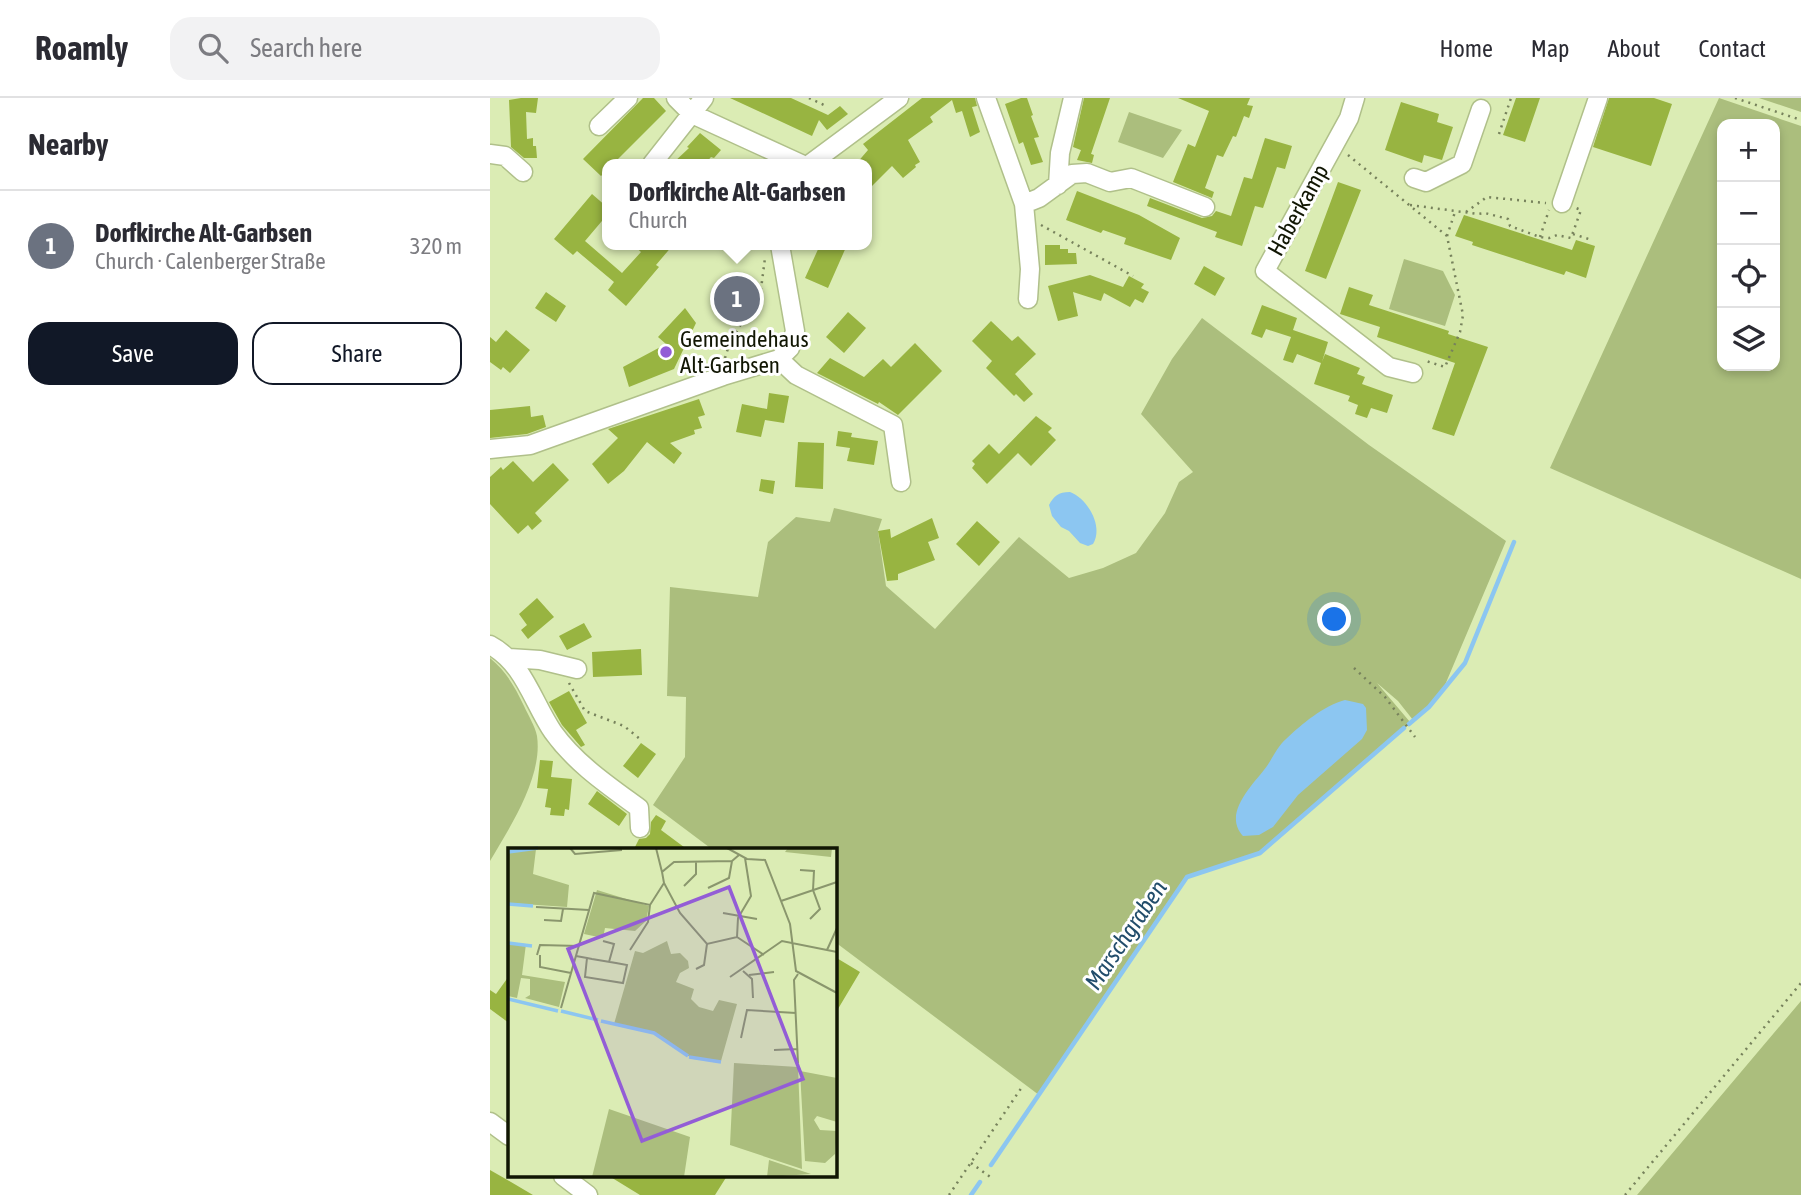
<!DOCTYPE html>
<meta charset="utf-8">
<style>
:root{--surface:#fff;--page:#f2f2f3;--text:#2b2b33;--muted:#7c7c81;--line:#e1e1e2;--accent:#111827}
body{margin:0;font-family:"Asap Condensed",sans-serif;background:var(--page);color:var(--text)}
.controls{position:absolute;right:21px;top:21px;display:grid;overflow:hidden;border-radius:14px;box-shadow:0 4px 10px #0003}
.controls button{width:63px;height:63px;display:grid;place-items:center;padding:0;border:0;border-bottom:2px solid var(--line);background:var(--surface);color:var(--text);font:35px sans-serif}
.you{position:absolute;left:845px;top:522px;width:24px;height:24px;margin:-18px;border:5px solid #fff;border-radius:50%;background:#1a73e8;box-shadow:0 0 0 10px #1a73e833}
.badge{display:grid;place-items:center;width:46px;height:46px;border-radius:50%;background:var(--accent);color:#fff;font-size:23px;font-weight:700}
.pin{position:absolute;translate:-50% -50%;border:4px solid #fff;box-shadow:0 2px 7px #0006}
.popup{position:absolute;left:112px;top:61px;width:270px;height:91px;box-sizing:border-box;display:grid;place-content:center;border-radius:14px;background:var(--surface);filter:drop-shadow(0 2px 5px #0005);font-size:23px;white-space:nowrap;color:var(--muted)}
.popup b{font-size:26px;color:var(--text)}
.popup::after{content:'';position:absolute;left:50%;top:100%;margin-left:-14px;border:14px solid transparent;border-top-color:var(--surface)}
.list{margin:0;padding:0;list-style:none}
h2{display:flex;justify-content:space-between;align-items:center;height:91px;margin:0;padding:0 28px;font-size:30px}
h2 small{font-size:23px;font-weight:400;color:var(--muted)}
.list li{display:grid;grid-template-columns:46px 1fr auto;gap:21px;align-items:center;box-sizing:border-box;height:112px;padding:0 28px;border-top:2px solid var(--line)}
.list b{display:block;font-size:26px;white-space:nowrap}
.list p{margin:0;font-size:23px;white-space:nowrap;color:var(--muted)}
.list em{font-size:23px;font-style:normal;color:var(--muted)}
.actions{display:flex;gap:14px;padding:21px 28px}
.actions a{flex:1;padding:16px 0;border:2px solid var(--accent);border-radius:21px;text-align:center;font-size:24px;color:var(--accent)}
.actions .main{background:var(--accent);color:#fff}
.icon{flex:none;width:38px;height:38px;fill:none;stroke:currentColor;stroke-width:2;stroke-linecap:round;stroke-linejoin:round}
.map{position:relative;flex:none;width:1311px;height:1097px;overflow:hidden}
header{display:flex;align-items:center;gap:42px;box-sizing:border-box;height:98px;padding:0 35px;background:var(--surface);border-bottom:2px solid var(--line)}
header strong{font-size:33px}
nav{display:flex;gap:38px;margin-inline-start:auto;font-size:24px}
.search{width:490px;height:63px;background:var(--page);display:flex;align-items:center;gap:18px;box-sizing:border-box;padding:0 24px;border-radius:21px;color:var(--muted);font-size:26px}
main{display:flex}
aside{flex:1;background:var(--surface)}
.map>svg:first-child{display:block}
</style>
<header>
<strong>Roamly</strong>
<div class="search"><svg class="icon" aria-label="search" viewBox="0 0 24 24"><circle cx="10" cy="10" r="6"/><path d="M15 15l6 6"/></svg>Search here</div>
<nav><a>Home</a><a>Map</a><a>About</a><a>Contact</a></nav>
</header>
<main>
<aside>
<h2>Nearby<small></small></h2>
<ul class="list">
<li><span class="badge" style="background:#6b7280">1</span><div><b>Dorfkirche Alt-Garbsen</b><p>Church · Calenberger Straße</p></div><em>320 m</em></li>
</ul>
<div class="actions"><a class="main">Save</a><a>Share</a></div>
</aside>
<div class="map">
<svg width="1311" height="1097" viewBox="0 0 1311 1097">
<rect width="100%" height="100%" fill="#dbecb4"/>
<!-- green -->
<path fill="#abbe7d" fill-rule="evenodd" d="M1229,0L1311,28V481L1060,370ZM1232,26H1285V268H1232Z
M1269,0H1311V14Z
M639,14L692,32L673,60L628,44Z
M914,161L953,173L965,197L955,228L899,211Z
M712,220L879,347L1016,443L955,587L939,609L923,622L908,603L887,585L920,624L770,755L697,779L549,997L345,844V752H223L163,707L195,659L196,599L177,598L180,489L268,499L278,444L306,419L340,424L344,410L392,421L388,433L396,488L445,531L529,439L579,480L613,470L646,455L675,415L689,384L703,374L651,316L682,261Z
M0,560C16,573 25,589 34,608C38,617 45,628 47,638C53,679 20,729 0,763Z
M1311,903V1097H1147L1164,1077Z"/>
<!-- water -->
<path fill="#8cc6f1" d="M580,394C597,400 614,428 603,446L598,448L590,445L579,433L571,429L562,418L559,407C564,398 568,394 580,394Z
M855,602L873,606L876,610L877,632L872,641L808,697L783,729L769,737L753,738C732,715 763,687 777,668C783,659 788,648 796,641C812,626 833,608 855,602Z"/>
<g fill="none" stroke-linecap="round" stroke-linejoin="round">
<!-- stream -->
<path stroke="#8cc6f1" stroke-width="4.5" d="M919,626L939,609L975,565L1024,444
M501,1067L697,779L770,755L914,630
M481,1097L490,1084"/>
</g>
<!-- building -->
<path fill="#98b441" d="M31,0H48L46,15L36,14L37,41L43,40V48H46L47,60H34L21,49L19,2Z
M153,0H164L176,13L123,66H117V72L111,78L93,61Z
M240,0H301L338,17L350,8L358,16L337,32L329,22L322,38Z
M432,0H485L487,8L482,9L490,34L480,39L472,13L466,15L462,2L440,19L443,24L418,42L430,64L425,67L426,69L413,80L402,68L376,94V66H366L378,52L373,46Z
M531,0H537L543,17L541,18L549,39L544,40L553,64L541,67L533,44L529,46L515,6Z
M594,0H620L601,56L583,49Z
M688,0H760L757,7L763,8L759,20L754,18L746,39L743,38L733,59L727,57L715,90L724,94L722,100L683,84L698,46L705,49L719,13Z
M1026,0H1050L1035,44L1013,37Z
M1119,0H1164L1182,6L1161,68L1103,49Z
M911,4L949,16L947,24L963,29L952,62L934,57L932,65L895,52Z
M210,35L231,52L224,60L221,59L215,66H182L199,50L197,49Z
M775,40L802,48L795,71L787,69L773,110L765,108L752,148L725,139L727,134L657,108L660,100L712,120L722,118L726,113L741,118L754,79L762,81Z
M591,52L604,57L602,65L587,62Z
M848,84L871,92L836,181L815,173Z
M587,93L649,117L690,140L681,162L634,146L636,140L613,132L611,135L576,122Z
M102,96L117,109V117L95,143L132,175L151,154L143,147H183L166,167L169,169L136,208L118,192L124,184L87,153L83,157L64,141Z
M974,117L1082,152L1086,142L1105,148L1096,180L1076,173L1074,177L982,147L983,144L965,138Z
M330,147H357L338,190L315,180Z
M555,147H570V151H578V155H586L587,166L555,167Z
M714,168L735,180L725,198L704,186Z
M600,177L633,189L639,178L654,186L651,190L659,194L653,205L645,201L640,209L614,195L611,203L583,194L588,218L568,223L558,188Z
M245,180L266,194L249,221L227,207Z
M859,189L883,197L879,207L959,233L958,236L998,249L964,338L942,331L965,265L887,239L890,229L850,216Z
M56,194L76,208L66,224L45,210Z
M772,207L807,220L803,232L838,244L832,264L835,256L870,270L867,276L875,279L872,286L903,297L897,315L881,310L877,320L865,316L868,307L858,303L860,298L824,286L831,265L807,256L803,265L793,262L801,239L776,231L772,240L761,236Z
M195,210L206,225L184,271L139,289L133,269L176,246L168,239Z
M358,214L376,230L354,255L336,239Z
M501,223L522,243L528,238L546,256L525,276L543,296L534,304L526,296L524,298L496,270L502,263L482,243Z
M16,232L40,252L20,275L13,269L11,272L0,264V239L6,244Z
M425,245L452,273L408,317L389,304L388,306L327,275L340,260L374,279L393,261L401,269Z
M279,295L299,298L294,325L275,322L271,339L246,334L252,306L277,311Z
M209,301L215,317L208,319L212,330L204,332L205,336L180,345L192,355L184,366L157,344L134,373L118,386L102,366L128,340L118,331Z
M40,308L41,319L53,317L56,329L37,336L0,340V312Z
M546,318L562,330L558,334L566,342L541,368L528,355L497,386L482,370L485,366L482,363L499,346L509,356Z
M348,333L362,335L361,339L388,343L384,367L357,363L360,350L346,348Z
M308,344L334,345L333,391L305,389Z
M23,363L43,384L63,365L79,382L45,415L52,423L42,432L38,427L28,436L0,406V379L11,369L13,372Z
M271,381L285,383L283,396L269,393Z
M442,420L449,440L438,444L445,462L408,476V482L397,483L388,433L400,431L401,440Z
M487,423L510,444L489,468L466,446Z
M47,500L64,519L38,541L31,532L37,527L29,516Z
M94,525L102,539L77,552L69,538Z
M151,551L152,577L103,579L102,554Z
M79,593L97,625L86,632L95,647L91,649L72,627L59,604Z
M151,645L166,656L148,680L133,668Z
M50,662L63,663L61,679L82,681L79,712L75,711L74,718L60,717L61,710L55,709L58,691L47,690Z
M107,693L137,716L129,728L98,706Z
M166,717L176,723L171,732L198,752H152L145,749L149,741L156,740L160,736L161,724Z
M345,859L370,874L345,916Z
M19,878V925L0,911V892L6,896Z
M0,1072L14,1080L43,1097H0Z
M119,1078H237L225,1097H150Z"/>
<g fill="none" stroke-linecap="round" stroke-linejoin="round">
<defs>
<path id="minor" d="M186,0L202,16L311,66
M496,0L534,106L540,171L538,201
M865,0L859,20L775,173L899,269L923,275
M109,28L138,0
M0,56L15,58L33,74
M162,66L214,0
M320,66L409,0
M924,80L936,84L972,66L991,11
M568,87L570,55L583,0
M1072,105L1108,0
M534,106L549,100L582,76L597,75L620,84L641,80L715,109
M289,261L306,277L403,327L411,384
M0,351L40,347L233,278L289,261L300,250L305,233L290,147
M0,547C34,565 43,605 63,634C86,666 119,688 149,710L150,730
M19,560L50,562L87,571
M0,1024L19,1038
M73,1078L98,1097"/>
</defs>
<!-- minor casing -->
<use href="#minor" stroke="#b0c08a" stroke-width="21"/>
<!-- path -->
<path stroke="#77825c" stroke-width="2.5" stroke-dasharray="2 5" stroke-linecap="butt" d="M319,0L334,7
M1245,0L1311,22
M1009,36L1021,0
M858,57L957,138L973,217L970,234L955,269L933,262
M920,107L988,116L995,115L1018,121L1020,128L1050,139L1059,140L1067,137L1081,140L1091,112L1086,110
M976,114L997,99L1056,105
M551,127L643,178
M1083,136L1102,142
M957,138L965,114
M1050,139L1059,112
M235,260L239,247L271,191L275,160
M864,570L895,599L925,639
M79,585L95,613L134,628L150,641
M481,1065L503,1081
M459,1097L532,989
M1135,1097L1311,885"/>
<!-- minor -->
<use href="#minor" stroke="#fff" stroke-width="18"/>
</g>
<!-- markers -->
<circle fill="#935dd6" stroke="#fff" stroke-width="2.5" cx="176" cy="254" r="7"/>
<g text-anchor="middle" stroke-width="6" stroke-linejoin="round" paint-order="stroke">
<!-- street labels -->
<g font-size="23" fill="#111603" stroke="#fff">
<text transform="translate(808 112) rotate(-61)" y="8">Haberkamp</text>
</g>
<!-- poi labels -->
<g font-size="23" fill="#111603" stroke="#fff" text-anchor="start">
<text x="190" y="249">Gemeindehaus<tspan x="190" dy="26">Alt-Garbsen</tspan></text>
</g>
<!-- water labels -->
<g font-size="24" font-style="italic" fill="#224d6b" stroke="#fff">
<text transform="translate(636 837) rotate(-56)" y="8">Marschgraben</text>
</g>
</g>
<!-- overview -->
<g transform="translate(18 750)">
<rect width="329" height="329" fill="#dbecb4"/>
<path d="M280,0H324L323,9L277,4ZM28,1L25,26L61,37L59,59L0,55V5ZM89,42L141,58L138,73L127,83L97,80L95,90L76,86ZM159,93L163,106L172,105L180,113L181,120L172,125L168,134L186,141L183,151L191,159L205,163L211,152L229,156L213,213L185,211L146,185L106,176L127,103L135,105ZM0,95L18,96L14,127L57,134L51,159L17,150L22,147V131L13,130L9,150L0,148ZM226,215L290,219L294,321L222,297ZM292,223L329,230V274L309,268L306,272L312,282L329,283L327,306L317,315L297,313ZM101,261L182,289L176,329H84ZM261,312L303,326L259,329Z" fill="#abbe7d"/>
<path fill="none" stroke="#8cc6f1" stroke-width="3.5" d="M0,4L30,0M0,56L25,58M0,95L24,98M0,151L50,163M53,163L90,172M93,173L146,185L180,208M181,209L213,214"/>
<path fill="none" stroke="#8a966d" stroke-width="2" d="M62,0L67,6L114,2M148,0L154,24M219,0L239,11L257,12L282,76L288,123L329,145M231,7L224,13L166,14L154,24L156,35L172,65L199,96L229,89L256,107M292,22L306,23L305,42L312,61L302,71M176,38L188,26V14M200,40L221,30L224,13M273,53L329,34M28,59L81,62M215,65L249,71M36,72L53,73L55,61M229,89L230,70L243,48L237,10M95,93L106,96L101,114M122,102L140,74L142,57M319,102L329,80M29,107L32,97L71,98M32,107V119L63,125M68,108L79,110L84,111L108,115L119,117L115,135L77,129L79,110M188,121L196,117L199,96M235,123L244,131L245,150M290,126L286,132L290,215M241,127L266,124M222,129L274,93L329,104M329,150V181M53,160L86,45L142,57L156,35M233,190L239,162L288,165M266,202L289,201"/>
<path fill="#935dd6" fill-opacity="0.15" stroke="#935dd6" stroke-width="3.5" d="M221,39L295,231L134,293L60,101Z"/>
<rect width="329" height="329" fill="none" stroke="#111603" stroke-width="3.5"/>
</g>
</svg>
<div class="controls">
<button>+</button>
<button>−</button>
<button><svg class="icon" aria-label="locate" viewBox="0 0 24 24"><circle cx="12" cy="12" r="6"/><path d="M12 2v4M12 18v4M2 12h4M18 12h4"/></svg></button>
<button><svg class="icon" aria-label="layers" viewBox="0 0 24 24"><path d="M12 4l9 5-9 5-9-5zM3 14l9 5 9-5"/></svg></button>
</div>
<div class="you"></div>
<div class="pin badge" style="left:247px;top:201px;background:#6b7280">1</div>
<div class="popup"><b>Dorfkirche Alt-Garbsen</b>Church</div>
</div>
</main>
